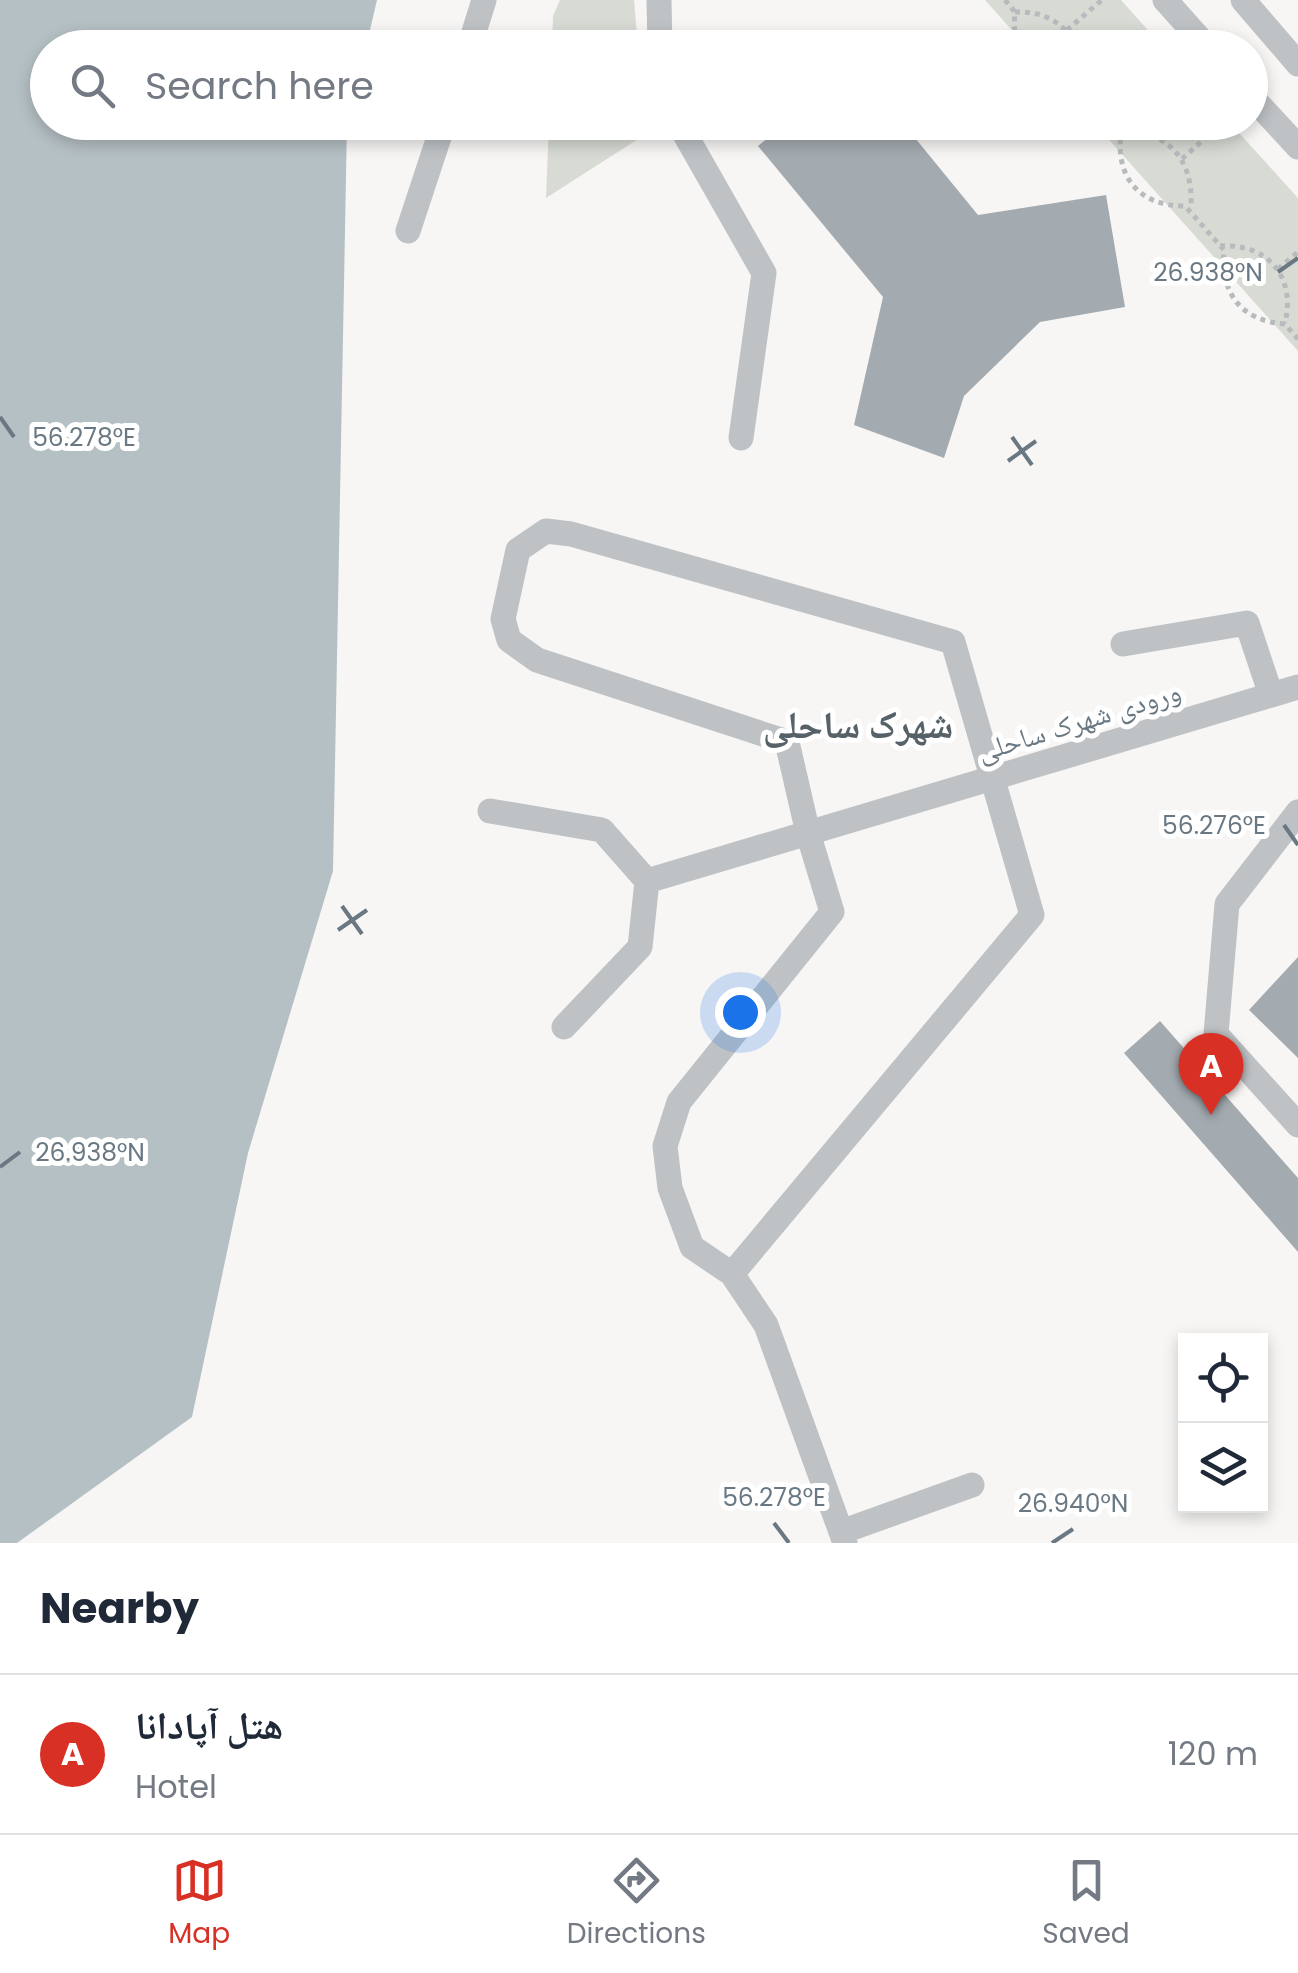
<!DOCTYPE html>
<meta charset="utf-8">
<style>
:root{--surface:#fff;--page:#f6f6f7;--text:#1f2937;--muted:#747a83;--line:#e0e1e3;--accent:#d93025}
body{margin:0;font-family:Poppins,"Noto Naskh Arabic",sans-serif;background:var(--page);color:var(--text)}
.controls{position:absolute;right:30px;bottom:30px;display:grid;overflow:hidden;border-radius:0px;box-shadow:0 5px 15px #0003}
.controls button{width:90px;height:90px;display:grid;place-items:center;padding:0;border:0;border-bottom:2px solid var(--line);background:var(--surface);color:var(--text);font:50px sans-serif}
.you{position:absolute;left:740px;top:1012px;width:35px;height:35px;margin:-25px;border:8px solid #fff;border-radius:50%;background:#1a73e8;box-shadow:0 0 0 15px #1a73e833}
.badge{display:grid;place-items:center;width:65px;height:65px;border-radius:50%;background:var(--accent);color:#fff;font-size:32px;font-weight:700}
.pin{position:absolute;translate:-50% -82px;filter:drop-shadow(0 2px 5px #0008)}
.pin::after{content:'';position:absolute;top:52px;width:35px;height:30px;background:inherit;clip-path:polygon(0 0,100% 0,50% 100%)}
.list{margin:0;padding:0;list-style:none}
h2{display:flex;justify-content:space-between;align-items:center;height:130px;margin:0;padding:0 40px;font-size:42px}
h2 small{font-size:32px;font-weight:400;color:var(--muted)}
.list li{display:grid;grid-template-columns:65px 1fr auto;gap:30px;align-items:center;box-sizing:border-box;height:160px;padding:0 40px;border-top:2px solid var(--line)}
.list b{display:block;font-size:38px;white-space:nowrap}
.list p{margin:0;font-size:32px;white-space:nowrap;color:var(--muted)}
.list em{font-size:32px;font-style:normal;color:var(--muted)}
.icon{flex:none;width:55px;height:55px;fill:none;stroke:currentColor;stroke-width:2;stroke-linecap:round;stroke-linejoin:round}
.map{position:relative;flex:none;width:1298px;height:1543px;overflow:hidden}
.search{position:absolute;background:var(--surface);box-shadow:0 5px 15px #0003;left:30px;right:30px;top:30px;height:110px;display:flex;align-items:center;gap:25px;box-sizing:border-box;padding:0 35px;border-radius:55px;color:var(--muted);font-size:38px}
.sheet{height:290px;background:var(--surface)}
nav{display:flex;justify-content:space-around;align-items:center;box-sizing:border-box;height:140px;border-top:2px solid var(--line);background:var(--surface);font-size:28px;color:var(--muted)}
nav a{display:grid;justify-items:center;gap:5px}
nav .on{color:var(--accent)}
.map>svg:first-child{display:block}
</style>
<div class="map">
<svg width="1298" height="1543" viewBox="0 0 1298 1543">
<rect width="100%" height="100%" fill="#f7f6f4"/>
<!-- green -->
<path fill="#d7dbd4" d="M560,0H634L638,47H552L553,16Z
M985,0H1121L1163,47H1027Z
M549,123H645L646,134L546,198Z
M1094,123H1230L1298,198V351Z"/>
<!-- water -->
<path fill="#b5c0c4" d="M0,0H377L366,47L48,48V122L347,123L333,871L248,1153L192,1417L17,1543H0Z"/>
<!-- building -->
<path fill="#a4abb0" d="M787,122H902L978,215L1106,195L1125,307L1040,322L964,396L944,458L854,425L883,297L758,146Z
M1298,957V1058L1249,1010Z
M1160,1021L1298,1178V1252L1124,1053Z"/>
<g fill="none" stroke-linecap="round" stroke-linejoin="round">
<!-- path -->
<path stroke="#b8bbbd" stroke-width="5" stroke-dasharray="5 5" stroke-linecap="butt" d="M1005,0L1015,12L1014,26L1019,48
M1015,12C1044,11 1064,22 1078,48
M1067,30L1102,0
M1113,122L1121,132C1115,177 1139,206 1185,206L1224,250C1220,293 1241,321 1285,324L1298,339
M1121,132C1167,130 1193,158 1191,205
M1182,159L1223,122
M1220,246C1268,243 1296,277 1285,323
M1278,269L1298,252"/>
<!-- minor -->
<path stroke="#bec2c5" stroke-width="25" d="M659,0L660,48
M1165,0L1208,48
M1243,0L1298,64
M469,48L484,0
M1250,95L1298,147
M678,122L764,273L741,438
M408,231L444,122
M1123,644L1247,623L1271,695
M490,811L602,830L647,881L640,947L564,1027
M1298,812L1227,904L1216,1034L1298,1125
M647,881L1298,687
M732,1274L1032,915L953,642L571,534L546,531L518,550L503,619L509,640L537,660L787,742L808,833L832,912L679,1102L665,1146L670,1188L692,1247L732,1274L766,1325L845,1543
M841,1532L972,1485"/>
</g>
<!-- ticks -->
<path fill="none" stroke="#697882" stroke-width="4" d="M1278,272L1298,258M0,417L14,437M1012,437L1032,465M1008,461L1036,441M1284,825L1298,845M342,906L362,934M338,930L367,910M0,1167L20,1152M774,1523L789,1543M1052,1543L1073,1529"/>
<g text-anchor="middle" stroke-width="10" stroke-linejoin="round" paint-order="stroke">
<!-- street labels -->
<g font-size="28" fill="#697882" stroke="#fff">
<text transform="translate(1079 721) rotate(-17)" y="10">ورودی شهرک ساحلی</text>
</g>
<!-- district labels -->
<g font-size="38" font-weight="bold" fill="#566168" stroke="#fff">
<text x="858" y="738">شهرک ساحلی</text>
</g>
</g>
<g font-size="25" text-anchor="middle" fill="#697882" stroke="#fff" stroke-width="10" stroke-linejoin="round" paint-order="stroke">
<text x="1208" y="281">26.938°N</text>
<text x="84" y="446">56.278°E</text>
<text x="1214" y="834">56.276°E</text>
<text x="90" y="1161">26.938°N</text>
<text x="774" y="1506">56.278°E</text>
<text x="1073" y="1512">26.940°N</text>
</g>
</svg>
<div class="controls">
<button><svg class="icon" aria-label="locate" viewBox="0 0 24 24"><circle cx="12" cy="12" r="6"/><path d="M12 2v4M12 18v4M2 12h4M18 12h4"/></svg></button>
<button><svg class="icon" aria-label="layers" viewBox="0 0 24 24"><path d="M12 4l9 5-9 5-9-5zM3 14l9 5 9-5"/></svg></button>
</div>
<div class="you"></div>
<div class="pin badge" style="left:1211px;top:1115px">A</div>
<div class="search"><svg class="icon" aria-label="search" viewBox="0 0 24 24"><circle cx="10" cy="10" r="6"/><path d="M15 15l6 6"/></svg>Search here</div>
</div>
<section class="sheet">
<h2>Nearby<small></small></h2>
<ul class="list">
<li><span class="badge">A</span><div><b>هتل آپادانا</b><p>Hotel</p></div><em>120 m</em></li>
</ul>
</section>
<nav>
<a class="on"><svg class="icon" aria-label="map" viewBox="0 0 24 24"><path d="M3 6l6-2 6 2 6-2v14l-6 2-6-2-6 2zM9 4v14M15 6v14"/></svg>Map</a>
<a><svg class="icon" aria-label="directions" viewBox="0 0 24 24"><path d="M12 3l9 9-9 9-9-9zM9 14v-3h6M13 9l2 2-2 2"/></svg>Directions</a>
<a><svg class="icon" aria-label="saved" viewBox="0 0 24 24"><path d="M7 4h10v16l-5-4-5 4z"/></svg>Saved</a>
</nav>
